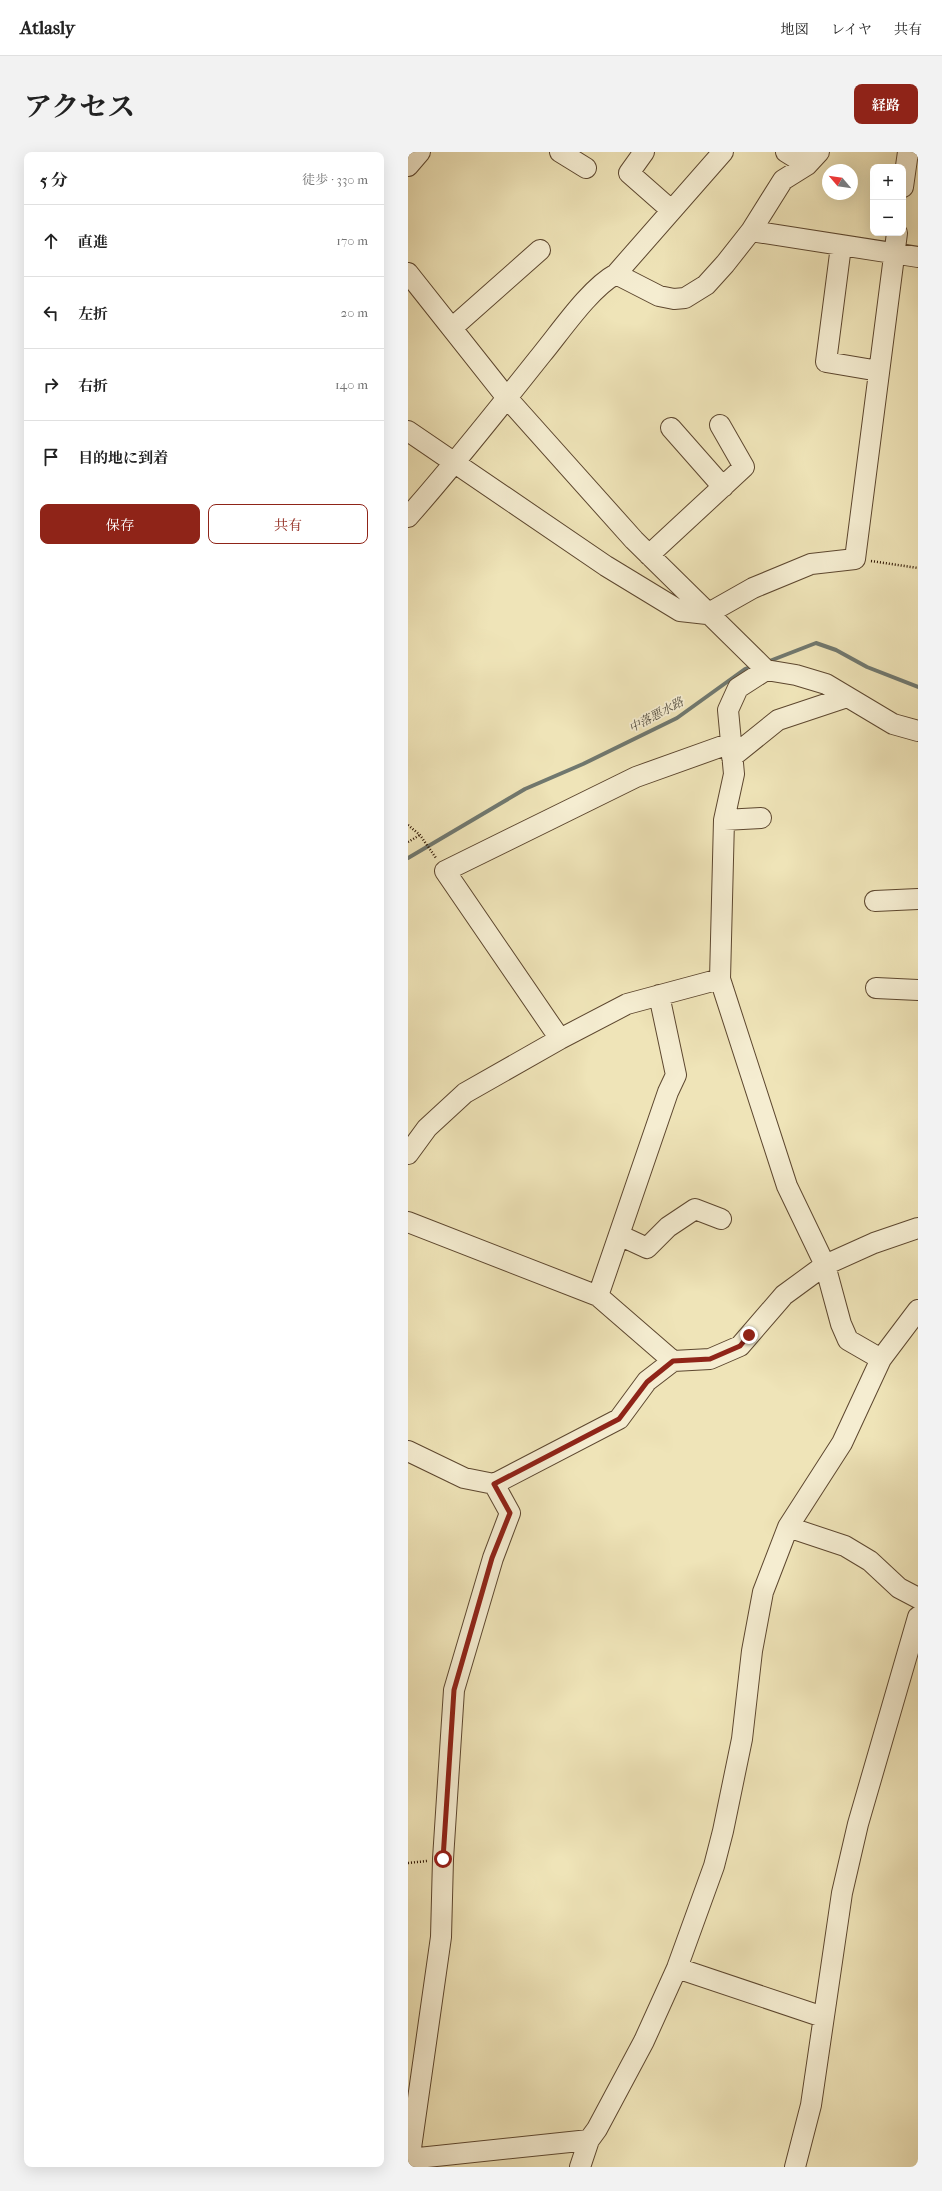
<!DOCTYPE html>
<html lang="ja">
<meta charset="utf-8">
<style>
:root{--surface:#fff;--page:#f2f2f2;--text:#222;--muted:#767676;--line:#e0e0e0;--accent:#8f2418}
body{margin:0;font-family:"IM FELL French Canon","Noto Serif JP",serif;background:var(--page);color:var(--text)}
.controls{position:absolute;right:12px;top:12px;display:grid;overflow:hidden;border-radius:8px;box-shadow:0 4px 16px #0002}
.controls button{width:36px;height:36px;display:grid;place-items:center;padding:0;border:0;border-bottom:1px solid var(--line);background:var(--surface);color:var(--text);font:20px sans-serif}
.compass{position:absolute;left:414px;top:12px;width:36px;height:36px;border-radius:50%;background:var(--surface);box-shadow:0 4px 16px #0002;rotate:299deg}
.stop{position:absolute;width:12px;height:12px;margin:-9px;border:3px solid #8f2418;border-radius:50%;background:#fff}
.stop.end{background:#8f2418;border-color:#fff;box-shadow:0 1px 4px #0008}
.list{margin:0;padding:0;list-style:none}
h2{display:flex;justify-content:space-between;align-items:center;height:52px;margin:0;padding:0 16px;font-size:17px}
h2 small{font-size:13px;font-weight:400;color:var(--muted)}
.list li{display:grid;grid-template-columns:26px 1fr auto;gap:12px;align-items:center;box-sizing:border-box;height:72px;padding:0 16px;border-top:1px solid var(--line)}
.list b{display:block;font-size:15px;white-space:nowrap}
.list em{font-size:13px;font-style:normal;color:var(--muted)}
.actions{display:flex;gap:8px;padding:12px 16px}
.actions a{flex:1;padding:9px 0;border:1px solid var(--accent);border-radius:8px;text-align:center;font-size:14px;color:var(--accent)}
.actions .main{background:var(--accent);color:#fff}
.icon{flex:none;width:22px;height:22px;fill:none;stroke:currentColor;stroke-width:2;stroke-linecap:round;stroke-linejoin:round}
.map{position:relative;flex:none;width:510px;height:2015px;overflow:hidden;border-radius:8px}
header{display:flex;align-items:center;gap:24px;box-sizing:border-box;height:56px;padding:0 20px;background:var(--surface);border-bottom:1px solid var(--line)}
header strong{font-size:19px}
nav{display:flex;gap:22px;margin-inline-start:auto;font-size:14px}
.intro{display:flex;align-items:center;justify-content:space-between;box-sizing:border-box;height:96px;padding:0 24px}
h1{margin:0;font-size:28px}
.button{padding:10px 18px;border-radius:8px;background:var(--accent);color:#fff;font-size:14px;font-weight:700}
main{display:flex;gap:24px;padding:0 24px}
aside{flex:1;background:var(--surface);border-radius:8px;box-shadow:0 4px 16px #0002}
.map>svg:first-child{display:block}
</style>
<header>
<strong>Atlasly</strong>
<nav><a>地図</a><a>レイヤ</a><a>共有</a></nav>
</header>
<div class="intro"><h1>アクセス</h1><a class="button">経路</a></div>
<main>
<aside>
<h2>5 分<small>徒歩 · 330 m</small></h2>
<ul class="list">
<li><svg class="icon" aria-label="ahead" viewBox="0 0 24 24"><path d="M12 20V5M6 11l6-6 6 6"/></svg><div><b>直進</b></div><em>170 m</em></li>
<li><svg class="icon" aria-label="left" viewBox="0 0 24 24"><path d="M17 20v-9H6M10 6l-5 5 5 5"/></svg><div><b>左折</b></div><em>20 m</em></li>
<li><svg class="icon" aria-label="right" viewBox="0 0 24 24"><path d="M7 20v-9h11M14 6l5 5-5 5"/></svg><div><b>右折</b></div><em>140 m</em></li>
<li><svg class="icon" aria-label="arrive" viewBox="0 0 24 24"><path d="M6 21V4h12l-3 4 3 4H6"/></svg><div><b>目的地に到着</b></div></li>
</ul>
<div class="actions"><a class="main">保存</a><a>共有</a></div>
</aside>
<div class="map">
<svg width="510" height="2015" viewBox="0 0 510 2015">
<rect width="100%" height="100%" fill="#efe4b8"/>
<filter id="stains"><feTurbulence type="fractalNoise" baseFrequency=".005" numOctaves="4"/><feColorMatrix values="0 0 0 0 .2 0 0 0 0 .09 0 0 0 0 .02 0 0 0 .5 -.17"/></filter>
<radialGradient id="worn" r=".72"><stop offset=".6" stop-color="#630" stop-opacity="0"/><stop offset="1" stop-color="#630" stop-opacity=".3"/></radialGradient>
<g fill="none" stroke-linecap="round" stroke-linejoin="round">
<!-- stream -->
<path stroke="#70786f" stroke-width="4" d="M359,510L408,491L428,498L459,515L510,535
M0,706L117,637L175,612L269,566L337,517L345,514"/>
<defs>
<path id="minor" d="M152,0L178,16
M236,0L221,21L263,58
M378,0L399,13
M0,14L12,0
M495,35L500,0
M343,79L510,105
M433,94L418,210L471,219
M0,121L99,246L226,388L358,518L388,523L418,532L485,572L510,579
M208,122L315,0
M44,176L132,98
M263,276L315,335
M0,279L198,414L272,459L299,462L345,436L403,412L447,407L489,81
M0,365C47,312 90,257 134,202C153,179 182,136 208,122L251,144L266,147L277,146L298,133L317,112L343,79L375,28L399,13L411,0
M241,403L336,315L312,273
M324,605L370,568L439,545
M316,668L353,666
M467,749L510,747
M468,836L510,838
M152,887L37,719L228,625L323,591
M0,1002L19,976L57,941L152,887L219,852L312,827
M0,1070L190,1144L260,940L268,923L251,843
M211,1083L239,1096L260,1075L287,1057L313,1067
M190,1144L265,1209
M473,1207L440,1188L433,1172L417,1113L466,1091L510,1076
M0,1299L56,1326L86,1332L211,1267L239,1229L265,1209L302,1207L332,1194L376,1143L417,1113L379,1034L312,827L316,668L326,622L320,558L330,536L358,518
M380,1375L437,1394L462,1409L491,1436L510,1446
M269,1816L415,1865
M0,2007L181,1988
M3,2007V1996L33,1785L35,1707L46,1538L85,1406L102,1361L86,1332
M172,2015L181,1988L189,1977L236,1889L269,1816L306,1714L315,1679L334,1587L344,1499L355,1440L380,1375L434,1291L473,1207L510,1158
M387,2015L403,1953L434,1741L450,1672L510,1465"/>
</defs>
<!-- minor casing -->
<use href="#minor" stroke="#5d472f" stroke-width="22"/>
<!-- path -->
<path stroke="#2c1301" stroke-width="2.5" stroke-dasharray="1 2" stroke-linecap="butt" d="M463,409L510,416
M0,673L12,683L28,706
M0,690L12,683
M0,1711L19,1709"/>
<!-- minor -->
<use href="#minor" stroke="#f5edd1" stroke-width="20"/>
</g>
<g fill="none" stroke-linecap="round" stroke-linejoin="round">
<!-- route -->
<path stroke="#8f2418" stroke-width="5" d="M35,1707L46,1538L84,1406L102,1361L86,1332L211,1267L239,1230L265,1209L302,1207L332,1194L341,1183"/>
</g>
<g text-anchor="middle" stroke-width="3.5" stroke-linejoin="round" paint-order="stroke">
<!-- water labels -->
<g font-size="12" font-style="italic" fill="#544e41" stroke="#f5edd1">
<text transform="translate(248 563) rotate(-28)" y="4">中落悪水路</text>
</g>
</g>
<rect width="100%" height="100%" filter="url(#stains)"/>
<rect width="100%" height="100%" fill="url(#worn)"/>
</svg>
<div class="controls">
<button>+</button>
<button>−</button>
</div>
<svg class="compass" viewBox="-18 -18 36 36"><path d="M0-13l5 13h-10z" fill="#e53935"/><path d="M0 13l5-13h-10z" fill="#767676"/></svg>
<div class="stop" style="left:35px;top:1707px"></div>
<div class="stop end" style="left:341px;top:1183px"></div>
</div>
</main>
